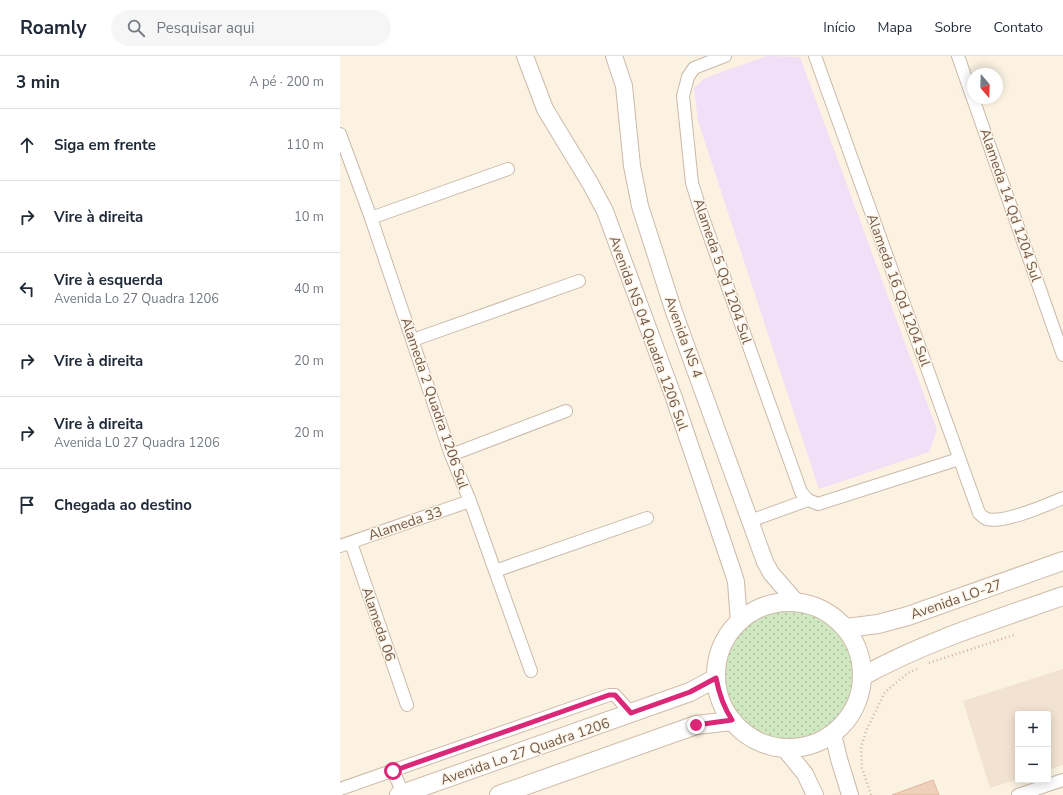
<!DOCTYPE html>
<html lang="pt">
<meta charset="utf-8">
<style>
:root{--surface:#fff;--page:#f6f6f7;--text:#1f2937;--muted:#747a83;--line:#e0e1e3}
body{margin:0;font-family:"Nunito Sans",sans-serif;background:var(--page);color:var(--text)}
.controls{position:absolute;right:12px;bottom:12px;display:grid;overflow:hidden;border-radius:4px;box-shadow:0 2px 10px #0003}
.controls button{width:36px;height:36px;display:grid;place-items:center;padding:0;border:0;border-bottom:1px solid var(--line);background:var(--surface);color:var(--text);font:20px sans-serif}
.compass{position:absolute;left:627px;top:12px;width:36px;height:36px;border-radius:50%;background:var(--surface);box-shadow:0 2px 10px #0003;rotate:161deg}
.stop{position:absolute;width:12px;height:12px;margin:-9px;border:3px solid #db2777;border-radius:50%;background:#fff}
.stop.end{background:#db2777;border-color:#fff;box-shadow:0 1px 4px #0008}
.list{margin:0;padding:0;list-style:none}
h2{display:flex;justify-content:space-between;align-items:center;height:52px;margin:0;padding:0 16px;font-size:17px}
h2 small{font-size:13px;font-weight:400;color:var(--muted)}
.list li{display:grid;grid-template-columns:26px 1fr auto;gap:12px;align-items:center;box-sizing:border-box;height:72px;padding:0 16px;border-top:1px solid var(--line)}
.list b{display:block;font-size:15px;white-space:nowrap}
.list p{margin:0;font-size:13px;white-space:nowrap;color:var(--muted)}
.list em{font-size:13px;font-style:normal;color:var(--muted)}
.icon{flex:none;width:22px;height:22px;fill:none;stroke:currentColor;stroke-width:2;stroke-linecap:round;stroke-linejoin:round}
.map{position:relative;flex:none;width:723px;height:739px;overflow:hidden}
header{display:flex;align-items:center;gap:24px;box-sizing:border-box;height:56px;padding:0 20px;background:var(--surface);border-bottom:1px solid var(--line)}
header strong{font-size:19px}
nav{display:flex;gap:22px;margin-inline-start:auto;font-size:14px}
.search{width:280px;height:36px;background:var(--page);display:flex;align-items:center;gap:10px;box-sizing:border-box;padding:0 14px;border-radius:22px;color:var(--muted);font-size:15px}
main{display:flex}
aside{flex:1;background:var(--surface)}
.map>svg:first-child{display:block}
</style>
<header>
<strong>Roamly</strong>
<div class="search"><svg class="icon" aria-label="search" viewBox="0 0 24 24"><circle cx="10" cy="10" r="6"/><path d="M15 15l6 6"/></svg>Pesquisar aqui</div>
<nav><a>Início</a><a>Mapa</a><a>Sobre</a><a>Contato</a></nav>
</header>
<main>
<aside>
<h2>3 min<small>A pé · 200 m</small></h2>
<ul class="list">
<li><svg class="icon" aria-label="ahead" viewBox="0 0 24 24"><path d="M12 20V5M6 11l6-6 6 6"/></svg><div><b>Siga em frente</b></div><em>110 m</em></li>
<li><svg class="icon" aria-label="right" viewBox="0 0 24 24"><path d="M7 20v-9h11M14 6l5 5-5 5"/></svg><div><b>Vire à direita</b></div><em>10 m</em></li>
<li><svg class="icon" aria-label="left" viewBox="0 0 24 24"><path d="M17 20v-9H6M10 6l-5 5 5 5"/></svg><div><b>Vire à esquerda</b><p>Avenida Lo 27 Quadra 1206</p></div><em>40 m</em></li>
<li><svg class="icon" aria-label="right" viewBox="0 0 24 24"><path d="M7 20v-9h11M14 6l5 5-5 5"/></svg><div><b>Vire à direita</b></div><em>20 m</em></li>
<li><svg class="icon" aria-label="right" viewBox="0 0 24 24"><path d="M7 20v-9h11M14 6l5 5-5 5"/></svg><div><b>Vire à direita</b><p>Avenida L0 27 Quadra 1206</p></div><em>20 m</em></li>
<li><svg class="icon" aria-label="arrive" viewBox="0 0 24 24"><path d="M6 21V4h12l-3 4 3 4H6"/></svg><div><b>Chegada ao destino</b></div></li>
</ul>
</aside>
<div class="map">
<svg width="723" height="739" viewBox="0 0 723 739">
<defs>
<pattern id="grass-dots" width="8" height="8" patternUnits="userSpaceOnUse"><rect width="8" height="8" fill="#d0e8c1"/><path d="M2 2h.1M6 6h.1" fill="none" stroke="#adbf9f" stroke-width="1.8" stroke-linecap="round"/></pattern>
</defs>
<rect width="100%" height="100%" fill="#fbf2e2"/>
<!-- residential -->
<path fill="#f2e3d1" d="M723,613V709L708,714V658H678V723L650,732L623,645Z"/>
<!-- education -->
<path fill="#efdff7" d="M427,0L460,1L597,374L589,396L479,433L358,65L354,32L365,22Z"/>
<!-- grass -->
<path fill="url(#grass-dots)" d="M457,547L506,572L523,620L493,678L444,692L402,675L376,622L399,566L426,550Z"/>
<!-- building -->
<path fill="#efd0bb" stroke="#e1b79c" d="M593,724L599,739H552Z"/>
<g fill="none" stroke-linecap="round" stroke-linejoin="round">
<defs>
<path id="minor" d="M385,0L354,12L348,21L343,40L352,127L362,159L461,436L468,444L478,448L619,403
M475,0L639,457C642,460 644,462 647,463C664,468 706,449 723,442
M618,0L723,299
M0,78L31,162L111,399L130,445L191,615
M31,162L168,113
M73,284L239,225
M111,399L226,355
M410,465L468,444
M11,487L67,649
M0,490L130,445
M155,515L307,462
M53,715L63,737
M0,733L269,639H275L291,657
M678,739L723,724"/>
<path id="tertiary" d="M185,0L205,53L250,127L265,155L334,342L393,516L396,526L399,566
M274,0L284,30L292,110L300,150L334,256L425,506L431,517L457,547
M493,678L499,703L510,739
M444,692L465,718L475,739"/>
<path id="secondary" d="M376 619a73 73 0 1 1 146 0a73 73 0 1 1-146 0Z
M506,572L538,568L568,560L723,505
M523,620C586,585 655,564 723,540
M59,739L350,636L376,622
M159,739L356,669L392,665"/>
</defs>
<!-- minor casing -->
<use href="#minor" stroke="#cbb9a9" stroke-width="14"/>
<!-- tertiary casing -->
<use href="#tertiary" stroke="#cbb9a9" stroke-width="18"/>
<!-- secondary casing -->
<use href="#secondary" stroke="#d0bba9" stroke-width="20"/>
<!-- path -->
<path stroke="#d4b49e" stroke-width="2.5" stroke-dasharray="1 3" stroke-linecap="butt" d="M589,607L674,579
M531,739L522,712L521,692L526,675L545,636L568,617L579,612"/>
<!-- minor -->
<use href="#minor" stroke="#fff" stroke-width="12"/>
<!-- tertiary -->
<use href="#tertiary" stroke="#fff" stroke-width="16"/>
<!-- secondary -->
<use href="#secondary" stroke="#fff" stroke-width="18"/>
</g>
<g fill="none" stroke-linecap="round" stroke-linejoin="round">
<!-- route -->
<path stroke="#db2777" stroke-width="5" d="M53,715L269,639H275L291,657L350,636L376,622C379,638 383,650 392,664L356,669"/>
</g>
<g text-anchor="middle" stroke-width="3" stroke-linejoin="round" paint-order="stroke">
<!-- street labels -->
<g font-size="14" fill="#71584a" stroke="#fef6e8">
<text transform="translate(671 149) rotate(71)" y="5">Alameda 14 Qd 1204 Sul</text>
<text transform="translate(383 215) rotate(71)" y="5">Alameda 5 Qd 1204 Sul</text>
<text transform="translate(559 234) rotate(70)" y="5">Alameda 16 Qd 1204 Sul</text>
<text transform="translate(309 277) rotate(70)" y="5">Avenida NS 04 Quadra 1206 Sul</text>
<text transform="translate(344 281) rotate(70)" y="5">Avenida NS 4</text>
<text transform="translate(95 347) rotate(71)" y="5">Alameda 2 Quadra 1206 Sul</text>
<text transform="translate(65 467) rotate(-19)" y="5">Alameda 33</text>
<text transform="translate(616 543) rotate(-19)" y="5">Avenida LO-27</text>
<text transform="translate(39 568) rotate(71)" y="5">Alameda 06</text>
<text transform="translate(185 695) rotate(-19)" y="5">Avenida Lo 27 Quadra 1206</text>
</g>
</g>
</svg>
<div class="controls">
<button>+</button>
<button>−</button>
</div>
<svg class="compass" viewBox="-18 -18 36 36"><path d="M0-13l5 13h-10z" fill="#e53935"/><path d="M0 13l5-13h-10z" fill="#747a83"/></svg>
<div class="stop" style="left:53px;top:715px"></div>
<div class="stop end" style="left:356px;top:669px"></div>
</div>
</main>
